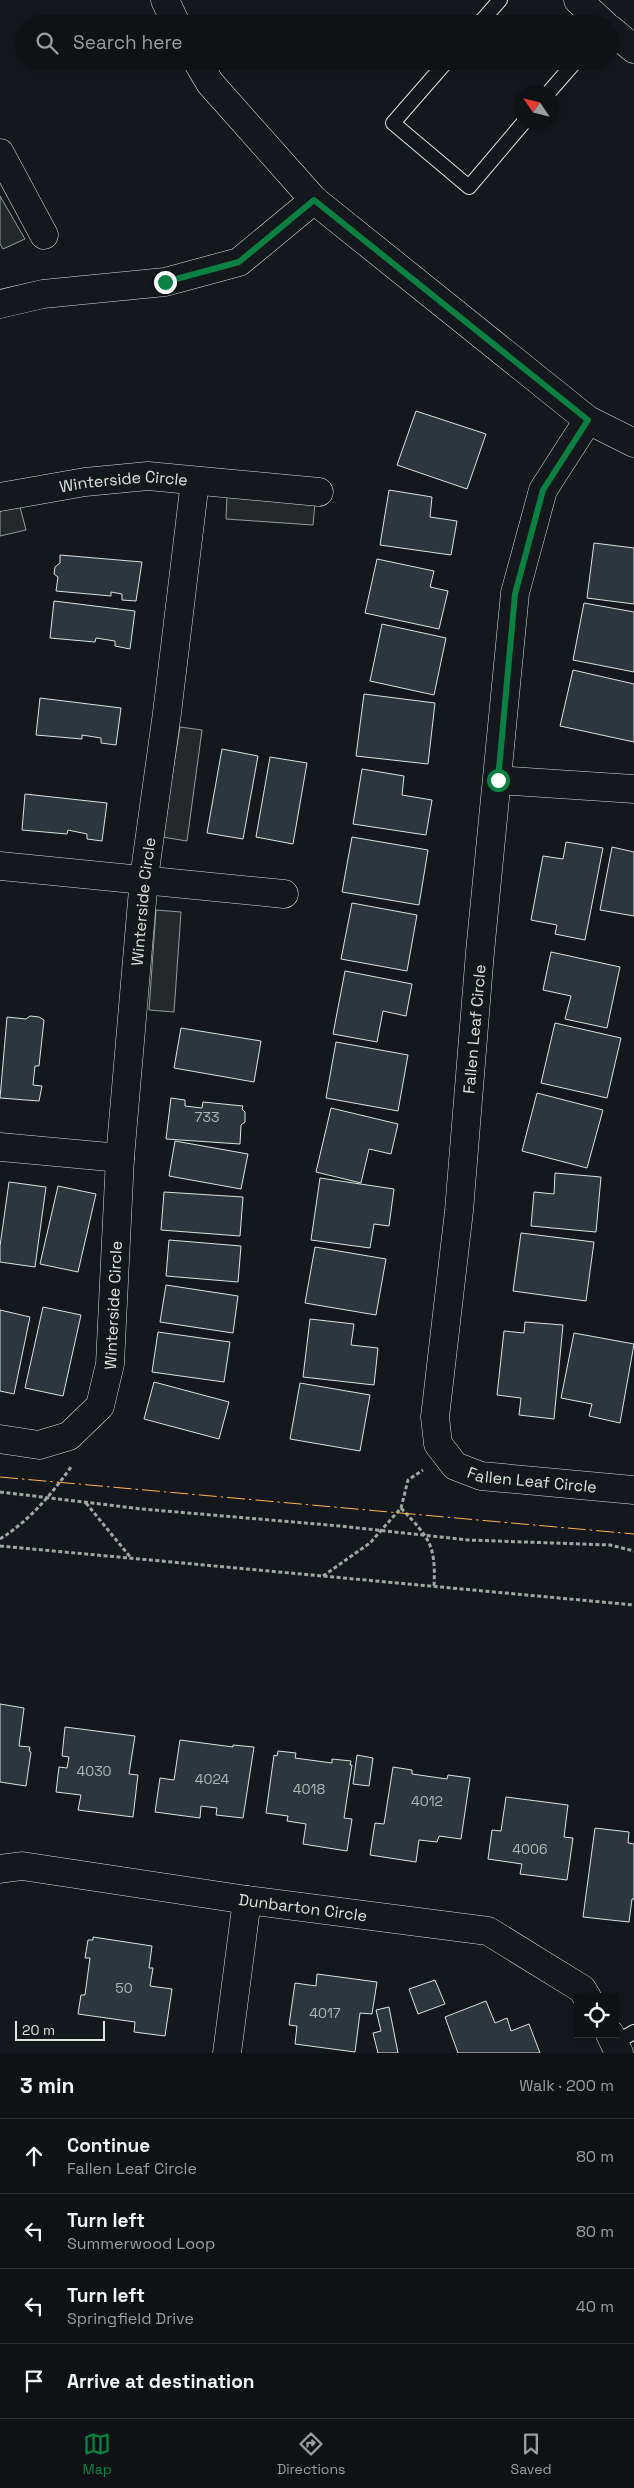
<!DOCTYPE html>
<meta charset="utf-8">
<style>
:root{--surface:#0f1215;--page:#1d2022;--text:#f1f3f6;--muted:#9b9ea0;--line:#2f3234;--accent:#0b8043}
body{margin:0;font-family:"Space Grotesk",sans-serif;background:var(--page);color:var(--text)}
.controls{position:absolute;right:15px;bottom:15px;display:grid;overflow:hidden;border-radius:0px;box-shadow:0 2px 8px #0003}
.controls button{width:45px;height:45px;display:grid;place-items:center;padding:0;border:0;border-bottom:1px solid var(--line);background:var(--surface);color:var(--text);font:25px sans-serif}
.compass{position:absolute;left:514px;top:85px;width:45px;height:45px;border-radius:50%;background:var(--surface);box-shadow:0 2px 8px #0003;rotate:305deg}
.scale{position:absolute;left:15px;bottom:12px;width:90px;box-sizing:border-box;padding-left:5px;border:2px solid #d8e6dc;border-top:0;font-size:14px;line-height:18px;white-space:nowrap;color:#d8e6dc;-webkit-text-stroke:4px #14181c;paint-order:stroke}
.stop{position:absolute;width:15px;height:15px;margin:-11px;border:4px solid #0b8043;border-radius:50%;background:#fff}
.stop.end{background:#0b8043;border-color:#fff;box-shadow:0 1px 5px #0008}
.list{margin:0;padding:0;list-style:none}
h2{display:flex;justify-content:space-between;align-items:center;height:65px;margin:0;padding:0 20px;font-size:21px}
h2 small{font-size:16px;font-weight:400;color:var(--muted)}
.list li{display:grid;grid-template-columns:32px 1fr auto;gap:15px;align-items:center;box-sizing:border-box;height:75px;padding:0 20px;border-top:1px solid var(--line)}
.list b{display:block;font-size:19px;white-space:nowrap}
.list p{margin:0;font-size:16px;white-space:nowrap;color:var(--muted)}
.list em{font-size:16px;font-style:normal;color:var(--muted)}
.icon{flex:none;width:28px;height:28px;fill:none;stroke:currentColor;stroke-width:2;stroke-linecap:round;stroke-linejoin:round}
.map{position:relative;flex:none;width:634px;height:2053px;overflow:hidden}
.search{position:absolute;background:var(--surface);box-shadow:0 2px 8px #0003;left:15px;right:15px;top:15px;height:55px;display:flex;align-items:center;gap:12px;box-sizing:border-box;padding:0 18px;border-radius:28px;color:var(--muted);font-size:19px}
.sheet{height:365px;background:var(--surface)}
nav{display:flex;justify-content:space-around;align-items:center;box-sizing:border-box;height:70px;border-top:1px solid var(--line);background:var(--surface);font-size:14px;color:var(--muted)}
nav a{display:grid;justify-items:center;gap:2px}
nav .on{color:var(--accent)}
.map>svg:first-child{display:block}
</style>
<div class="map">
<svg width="634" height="2053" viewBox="0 0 634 2053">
<rect width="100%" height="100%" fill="#14181c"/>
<!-- parking -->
<path fill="#24282b" stroke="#939e99" d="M0,196L25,239L3,249L0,244Z
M227,495L315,503L313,525L226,519Z
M20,507L26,530L0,536V511Z
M180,727L202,730L187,841L162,837Z
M156,910L181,912L174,1012L149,1010Z"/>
<!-- building -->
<path fill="#2c363c" stroke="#d8e6dc" d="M416,411L486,434L467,489L397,465Z
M389,490L432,497L430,517L457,521L451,555L380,545Z
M594,543L634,548V604L587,598Z
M60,555L142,562L136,601L122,600V594L111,592V596L56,591L58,577L54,574L55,567L60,563Z
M377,559L434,571L430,587L448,591L439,629L365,613Z
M54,601L135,611L130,649L115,646V641L96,638L95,642L50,638Z
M584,603L634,612V672L573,660Z
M382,624L446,638L434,695L370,681Z
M573,670L634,684V742L560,726Z
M364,694L435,703L428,764L356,756Z
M40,698L121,708L116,745L101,743V738L82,735V739L36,735Z
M222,749L258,756L243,839L207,833Z
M270,757L307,763L293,844L256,837Z
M362,769L404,776L402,795L432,800L426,835L353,824Z
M25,794L107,803L102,841L87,839V834L68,830L67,834L22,830Z
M352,837L428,850L419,905L342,892Z
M566,842L603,848L585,940L555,934L557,925L531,920L543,856L563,859Z
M612,847L634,852V916L600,910Z
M352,903L417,915L407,971L341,959Z
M551,952L620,967L607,1028L565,1019L571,996L543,990Z
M345,971L412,984L406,1016L383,1011L377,1042L333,1034Z
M30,1016L39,1017L44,1020L39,1066H35L33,1085L42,1086L39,1101L0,1098L7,1017L26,1019Z
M555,1023L621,1038L607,1098L541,1083Z
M181,1028L261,1041L254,1082L174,1068Z
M336,1042L408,1055L398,1111L326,1098Z
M537,1093L603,1110L587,1168L522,1151Z
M171,1098L185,1100V1106L202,1108L203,1102L243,1106L242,1109L245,1112V1122L241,1125L240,1144L166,1139Z
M331,1108L398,1124L391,1154L369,1149L361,1183L316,1172Z
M175,1141L248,1154L241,1189L169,1176Z
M555,1173L601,1177L596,1232L531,1226L534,1192L554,1194Z
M320,1178L394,1189L389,1226L374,1224L370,1248L311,1240Z
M9,1182L46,1187L35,1267L0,1262V1246Z
M58,1186L96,1194L78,1272L40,1264Z
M164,1192L243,1197L240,1236L161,1230Z
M521,1233L594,1242L586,1301L513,1291Z
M169,1240L241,1246L238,1282L166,1276Z
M315,1247L386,1259L376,1315L305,1303Z
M166,1285L238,1296L233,1333L160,1322Z
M43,1307L81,1315L63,1396L25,1388Z
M0,1310L30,1317L14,1394L0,1391Z
M310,1319L354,1324L351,1345L378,1348L374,1385L303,1377Z
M525,1322L563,1325L554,1419L519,1415L521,1398L497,1395L504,1331L524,1333Z
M158,1332L230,1342L224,1382L152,1372Z
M574,1333L634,1344L620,1423L589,1416L592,1404L561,1398Z
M154,1382L229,1402L219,1439L144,1419Z
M300,1383L370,1395L360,1451L290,1439Z
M0,1704L24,1708L19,1746L30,1747L29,1751L31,1752L26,1786L0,1782Z
M65,1727L135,1736L129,1774L138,1775L133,1817L78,1810L81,1795L56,1792L59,1767L67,1768L69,1757L62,1756Z
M180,1740L233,1747V1745L254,1747L243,1818L216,1815L217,1808L201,1806L200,1818L155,1812L160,1778L174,1780Z
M278,1751L296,1753L295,1758L332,1763V1759L351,1761L350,1765H352L344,1818L352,1819L347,1851L303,1844L306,1824L287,1821L288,1816L266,1813L274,1755L277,1756Z
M357,1755L373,1758L369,1786L353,1784Z
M393,1767L412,1770V1774L447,1779L448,1775L470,1778L461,1839L439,1836L437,1842L419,1840L416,1862L370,1855L375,1823L384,1824Z
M506,1797L568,1805L564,1837L573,1838L567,1880L520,1874L522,1864L488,1859L492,1830L501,1831Z
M595,1828L629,1832L628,1843L634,1844V1899H632L629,1922L583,1917Z
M93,1937L152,1946L149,1968H153L150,1986L172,1989L165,2036L134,2032L135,2022L78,2014L81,1995H85L90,1958H85L88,1940H93Z
M317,1974L377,1982L372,2014L360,2013L355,2052L295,2044L297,2026L289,2025L295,1983L316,1986Z
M435,1980L445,2004L418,2014L409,1989Z
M486,2001L495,2023L507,2018L511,2031L529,2024L540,2053H458L445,2017Z
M389,2007L398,2053H378L373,2033L381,2031L376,2010Z"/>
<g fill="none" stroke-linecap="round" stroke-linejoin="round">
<defs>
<path id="service" d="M479,24L500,0
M447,61L393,123L469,187L524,122
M549,92L576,61
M615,2043L634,2032"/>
<g id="minor">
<path d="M165,0L176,24"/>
<path d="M578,0L604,24"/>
<path d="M610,29L634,49"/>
<path d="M197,61L210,83L314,200L588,420L634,443"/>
<path d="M0,153L44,235"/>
<path d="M0,304L43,294L165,282L239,262L314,200"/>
<path id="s1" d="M588,420L543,490L515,593L480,952L459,1211L435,1417L438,1444L455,1466L481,1476L634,1490"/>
<path id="s2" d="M0,497L85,482L148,476L319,492"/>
<path d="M498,780L634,789"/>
<path d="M0,866L284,894"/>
<path d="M0,1147L120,1158"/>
<path id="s3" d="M0,1439L39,1445L69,1436L100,1406L110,1364L120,1158L144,878L167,713L195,481"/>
<path id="s4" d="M0,1869L22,1866L247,1900L488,1931L582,1989L587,1997"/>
<path d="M610,2034L619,2053"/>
<path d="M227,2053L247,1900"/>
</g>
</defs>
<!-- service casing -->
<use href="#service" stroke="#d8e6dc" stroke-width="16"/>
<!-- minor casing -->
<use href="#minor" stroke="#d8e6dc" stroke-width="29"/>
<!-- path -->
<path stroke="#9da8a2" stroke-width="3" stroke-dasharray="4 2.5" stroke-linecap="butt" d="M0,1492L142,1509L340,1526L468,1540L610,1545L634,1551
M86,1503L131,1558
M401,1508C429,1538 436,1544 434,1586
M0,1539C30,1520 51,1495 71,1467
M0,1546L634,1605
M323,1576L370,1543L401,1508L408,1480L423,1470"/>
<!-- service -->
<use href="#service" stroke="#14181c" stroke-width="14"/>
<!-- minor -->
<use href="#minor" stroke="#14181c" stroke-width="28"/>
<!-- power -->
<path stroke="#ffb74d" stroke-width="1" stroke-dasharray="18 4 2.5 4" stroke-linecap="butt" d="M0,1477L634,1534"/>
</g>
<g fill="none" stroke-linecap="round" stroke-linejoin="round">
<!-- route -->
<path stroke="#0b8043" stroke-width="6" d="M165,282L239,262L314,200L588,420L543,490L515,594L498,780"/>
</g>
<g text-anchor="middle" stroke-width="4" stroke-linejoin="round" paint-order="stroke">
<!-- number labels -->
<g font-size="14" fill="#adbab4">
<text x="207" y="1122">733</text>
<text x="94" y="1776">4030</text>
<text x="212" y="1784">4024</text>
<text x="309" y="1794">4018</text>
<text x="427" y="1806">4012</text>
<text x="530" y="1854">4006</text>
<text x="124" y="1993">50</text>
<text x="325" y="2018">4017</text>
</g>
<!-- street labels -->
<g font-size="16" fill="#d8e6dc" stroke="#14181c">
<text dy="6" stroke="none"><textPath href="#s2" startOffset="125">Winterside Circle</textPath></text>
<text dy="6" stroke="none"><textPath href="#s3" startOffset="621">Winterside Circle</textPath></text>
<text transform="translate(474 1029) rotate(-85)" y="6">Fallen Leaf Circle</text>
<text dy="6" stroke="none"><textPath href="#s3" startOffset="216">Winterside Circle</textPath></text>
<text dy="6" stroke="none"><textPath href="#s1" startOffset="1152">Fallen Leaf Circle</textPath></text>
<text dy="6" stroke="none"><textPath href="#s4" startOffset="306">Dunbarton Circle</textPath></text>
</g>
</g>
</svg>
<div class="controls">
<button><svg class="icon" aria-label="locate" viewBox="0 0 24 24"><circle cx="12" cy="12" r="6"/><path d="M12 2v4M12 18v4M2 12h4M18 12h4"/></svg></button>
</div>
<svg class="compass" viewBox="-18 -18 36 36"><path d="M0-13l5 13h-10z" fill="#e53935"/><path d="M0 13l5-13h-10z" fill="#9b9ea0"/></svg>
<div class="scale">20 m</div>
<div class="stop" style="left:498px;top:780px"></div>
<div class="stop end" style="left:165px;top:282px"></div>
<div class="search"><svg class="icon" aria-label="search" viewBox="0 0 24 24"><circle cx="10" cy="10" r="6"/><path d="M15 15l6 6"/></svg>Search here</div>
</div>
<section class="sheet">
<h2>3 min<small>Walk · 200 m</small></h2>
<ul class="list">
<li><svg class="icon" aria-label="ahead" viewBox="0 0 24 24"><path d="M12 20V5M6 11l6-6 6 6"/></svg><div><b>Continue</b><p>Fallen Leaf Circle</p></div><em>80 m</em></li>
<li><svg class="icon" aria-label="left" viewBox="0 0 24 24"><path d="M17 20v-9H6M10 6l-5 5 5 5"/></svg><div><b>Turn left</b><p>Summerwood Loop</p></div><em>80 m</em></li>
<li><svg class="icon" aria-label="left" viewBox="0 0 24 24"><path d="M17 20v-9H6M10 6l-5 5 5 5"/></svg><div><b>Turn left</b><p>Springfield Drive</p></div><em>40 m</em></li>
<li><svg class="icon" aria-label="arrive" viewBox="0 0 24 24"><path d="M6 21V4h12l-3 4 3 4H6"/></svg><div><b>Arrive at destination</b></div></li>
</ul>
</section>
<nav>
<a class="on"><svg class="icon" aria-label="map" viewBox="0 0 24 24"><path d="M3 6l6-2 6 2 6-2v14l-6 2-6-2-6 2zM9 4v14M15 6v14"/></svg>Map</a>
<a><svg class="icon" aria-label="directions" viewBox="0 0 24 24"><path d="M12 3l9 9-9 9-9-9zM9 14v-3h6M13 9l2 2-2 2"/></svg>Directions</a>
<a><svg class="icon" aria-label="saved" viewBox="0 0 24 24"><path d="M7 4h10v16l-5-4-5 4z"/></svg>Saved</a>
</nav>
